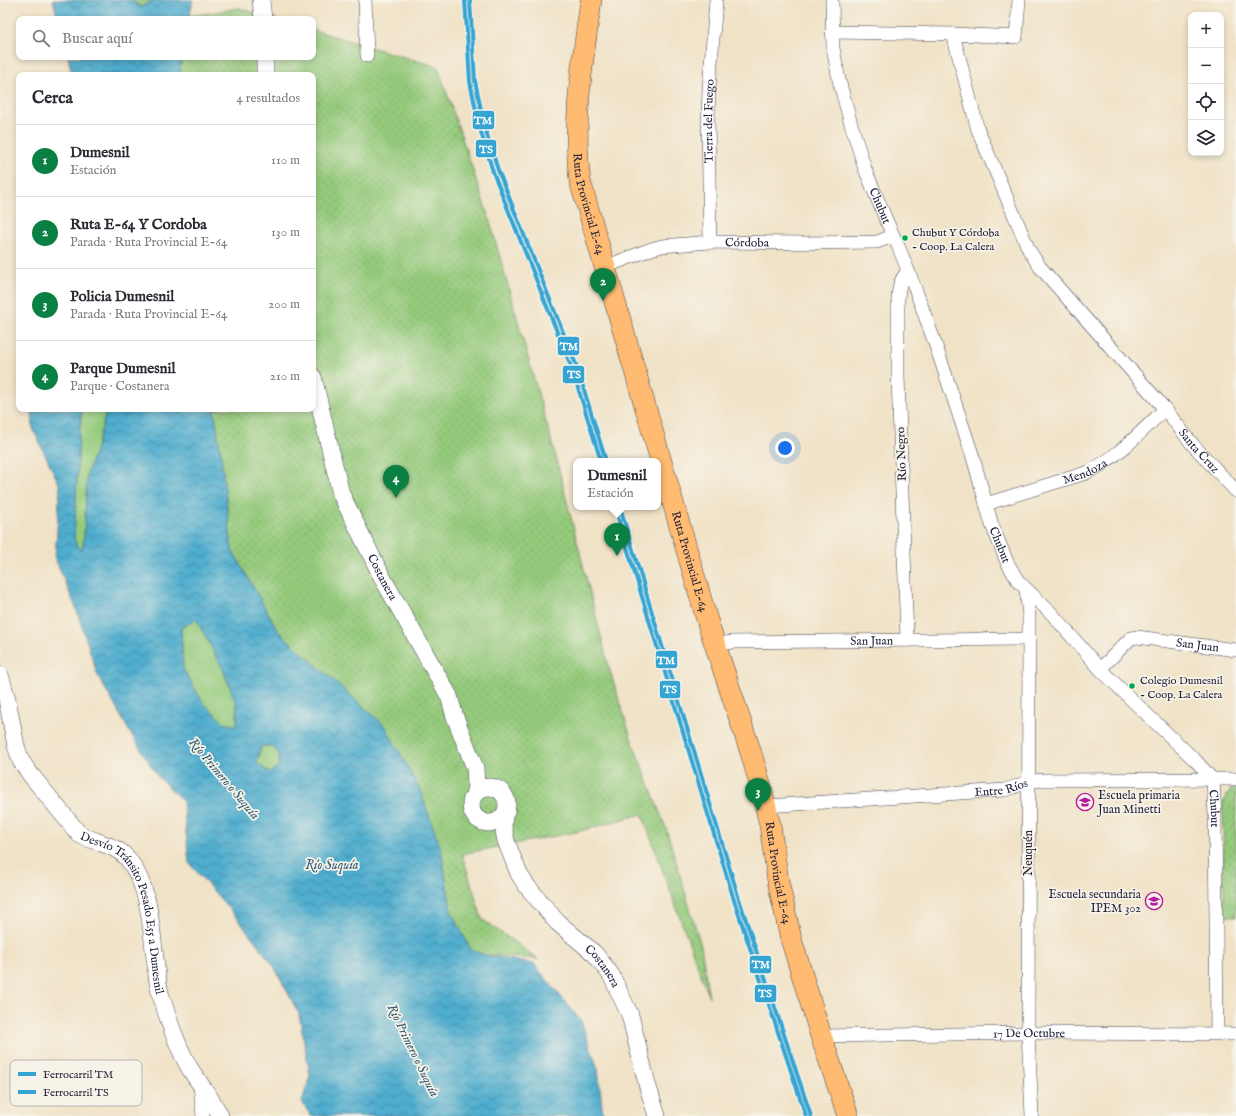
<!DOCTYPE html>
<html lang="es">
<meta charset="utf-8">
<style>
:root{--surface:#fff;--page:#f7f7f7;--text:#2b2b33;--muted:#7c7c81;--line:#e1e1e2;--accent:#0b8043}
body{margin:0;font-family:"IM FELL English",serif;background:var(--page);color:var(--text)}
.controls{position:absolute;right:12px;top:12px;display:grid;overflow:hidden;border-radius:8px;box-shadow:0 2px 6px #0003}
.controls button{width:36px;height:36px;display:grid;place-items:center;padding:0;border:0;border-bottom:1px solid var(--line);background:var(--surface);color:var(--text);font:20px sans-serif}
.you{position:absolute;left:785px;top:448px;width:14px;height:14px;margin:-10px;border:3px solid #fff;border-radius:50%;background:#1a73e8;box-shadow:0 0 0 6px #1a73e833}
.badge{display:grid;place-items:center;width:26px;height:26px;border-radius:50%;background:var(--accent);color:#fff;font-size:13px;font-weight:700}
.pin{position:absolute;translate:-50% -33px;filter:drop-shadow(0 1px 2px #0008)}
.pin::after{content:'';position:absolute;top:21px;width:14px;height:12px;background:inherit;clip-path:polygon(0 0,100% 0,50% 100%)}
.popup{position:absolute;left:573px;top:458px;width:88px;height:52px;box-sizing:border-box;display:grid;place-content:center;border-radius:8px;background:var(--surface);filter:drop-shadow(0 1px 3px #0005);font-size:13px;white-space:nowrap;color:var(--muted)}
.popup b{font-size:15px;color:var(--text)}
.popup::after{content:'';position:absolute;left:50%;top:100%;margin-left:-8px;border:8px solid transparent;border-top-color:var(--surface)}
.list{margin:0;padding:0;list-style:none}
h2{display:flex;justify-content:space-between;align-items:center;height:52px;margin:0;padding:0 16px;font-size:17px}
h2 small{font-size:13px;font-weight:400;color:var(--muted)}
.list li{display:grid;grid-template-columns:26px 1fr auto;gap:12px;align-items:center;box-sizing:border-box;height:72px;padding:0 16px;border-top:1px solid var(--line)}
.list b{display:block;font-size:15px;white-space:nowrap}
.list p{margin:0;font-size:13px;white-space:nowrap;color:var(--muted)}
.list em{font-size:13px;font-style:normal;color:var(--muted)}
.icon{flex:none;width:22px;height:22px;fill:none;stroke:currentColor;stroke-width:2;stroke-linecap:round;stroke-linejoin:round}
.map{position:relative;flex:none;width:1236px;height:1116px;overflow:hidden}
.search{position:absolute;background:var(--surface);box-shadow:0 2px 6px #0003;left:16px;top:16px;width:300px;height:44px;display:flex;align-items:center;gap:10px;box-sizing:border-box;padding:0 14px;border-radius:8px;color:var(--muted);font-size:15px}
.panel{position:absolute;background:var(--surface);box-shadow:0 2px 6px #0003;left:16px;top:72px;width:300px;height:340px;border-radius:8px}
.map>svg:first-child{display:block}
</style>
<div class="map">
<svg width="1236" height="1116" viewBox="0 0 1236 1116">
<defs>
<pattern id="park-dots" width="8" height="8" patternUnits="userSpaceOnUse"><rect width="8" height="8" fill="#94ca7c"/><path d="M2 2h.1M6 6h.1" fill="none" stroke="#7fad6c" stroke-width="1.8" stroke-linecap="round"/></pattern>
<pattern id="water-waves" width="16" height="10" patternUnits="userSpaceOnUse"><rect width="16" height="10" fill="#50adce"/><path d="M0 5q4-4 8 0t8 0" fill="none" stroke="#428ca8"/></pattern>
</defs>
<rect width="100%" height="100%" fill="#f7f3e8"/>
<filter id="ink" filterUnits="userSpaceOnUse"><feTurbulence type="fractalNoise" baseFrequency=".025" numOctaves="2"/><feDisplacementMap in="SourceGraphic" scale="8" xChannelSelector="R" yChannelSelector="G"/><feConvolveMatrix kernelMatrix="1 2 1 2 8 2 1 2 1" color-interpolation-filters="sRGB"/></filter>
<filter id="wash" filterUnits="userSpaceOnUse"><feTurbulence type="fractalNoise" baseFrequency=".012" numOctaves="4" result="noise"/><feDisplacementMap in="SourceGraphic" scale="16" xChannelSelector="R" yChannelSelector="G"/><feGaussianBlur stdDeviation="0.9" result="paint"/><feColorMatrix in="noise" values="0 0 0 0 0 0 0 0 0 0 0 0 0 0 0 0 0 1.4 0 .05"/><feComposite in="paint" operator="in"/></filter>
<g filter="url(#wash)">
<rect width="100%" height="100%" fill="#f0e2c6"/>
<!-- green -->
<path fill="#94ca7c" stroke="#5b765c" d="M131,0H154L141,7Z
M82,409H107L98,442L87,474L84,538L82,551L74,540L79,435Z
M196,618L223,669L237,705V725L225,724L202,701L183,669L181,628Z
M261,746H273L279,755V765L270,773L257,763Z"/>
<!-- park -->
<path fill="url(#park-dots)" stroke="#5b765c" d="M239,8L277,19H189L190,16Z
M313,30L438,67L489,218L555,454L609,668L632,741L666,828L701,946L709,997L642,814L576,832L462,854L482,919L538,959L484,955L471,950L451,911L441,849L419,788L385,726L279,632L232,550L221,455L214,409H313V75H179L182,57H313Z
M1232,787H1236V917H1224L1223,803Z"/>
<!-- water -->
<path fill="url(#water-waves)" stroke="#396884" fill-rule="evenodd" d="M53,0H131L141,7L154,0H193L189,19H58Z
M68,57H182L179,75H72Z
M32,409H82L79,435L74,540L82,551L84,538L87,474L98,442L107,409H214L221,455L232,550L279,632L385,726L419,788L441,849L451,911L471,950L484,955L534,964L581,1021L598,1069L603,1116H311L302,1102L310,1075L299,1014L274,966L238,919L189,863L183,801L159,778L131,734L98,676L76,608L55,558L60,486L33,429ZM196,619L223,669L237,705V725L225,724L202,701L183,669L181,628ZM261,746H273L279,755V765L270,773L257,763Z"/>
</g>
<g filter="url(#ink)">
<g fill="none" stroke-linecap="round" stroke-linejoin="round">
<defs>
<g id="minor">
<path d="M365,0L367,56"/>
<path id="s1" d="M832,0L833,48L839,80L851,124L865,169L887,222L899,248L915,288L936,346L972,454L992,525L1007,562L1018,581L1052,614L1100,669L1135,703L1196,761L1213,780L1215,816L1217,1033"/>
<path id="s2" d="M832,32L953,34L978,130L1029,250L1040,267L1165,409L1193,445L1236,491"/>
<path d="M953,34L1016,37L1019,0"/>
<path id="s3" d="M710,242L708,120L709,89L716,0"/>
<path id="s4" d="M605,267L651,249L662,246L710,242L805,243L877,242L893,236"/>
<path id="s5" d="M986,504L1086,473C1117,458 1141,432 1165,409"/>
<path d="M1026,589L1029,616L1028,1033L1032,1116"/>
<path d="M907,640L898,376V300C899,287 899,281 908,271"/>
<path id="s6" d="M715,645L732,642L1028,639"/>
<path id="s7" d="M1100,669L1131,638L1137,637L1236,650"/>
<path id="s8" d="M766,806L1005,790L1028,782L1042,780L1236,779"/>
<path id="s9" d="M821,1036L1028,1033L1236,1034"/>
<path d="M200,1085L203,1116"/>
</g>
<g id="tertiary">
<path d="M261,0L263,19"/>
<path d="M265,57V75"/>
<path id="s10" d="M313,377L341,494L383,579L449,696L455,717L475,768L476,786L474,795"/>
<path id="s11" d="M0,675L7,699L16,746L21,761L30,774L79,834C95,843 116,844 128,859C151,888 151,931 156,966C157,977 158,989 162,999C169,1022 177,1046 189,1067C199,1084 212,1098 220,1116"/>
<circle cx="489" cy="805" r="18"/>
<path id="s12" d="M504,815L503,826L506,841L519,874L526,885L557,922L595,954L611,975L630,1015L647,1084L657,1116"/>
</g>
<g id="primary">
<path id="s13" d="M591,0C583,59 572,121 580,181L707,620L751,753L761,787L770,825L778,881L791,939L821,1036L848,1116"/>
</g>
</defs>
<!-- minor casing -->
<use href="#minor" stroke="#413f50" stroke-width="14"/>
<!-- tertiary casing -->
<use href="#tertiary" stroke="#413f50" stroke-width="18"/>
<!-- primary casing -->
<use href="#primary" stroke="#413f50" stroke-width="22"/>
<!-- minor -->
<use href="#minor" stroke="#fff" stroke-width="13"/>
<!-- tertiary -->
<use href="#tertiary" stroke="#fff" stroke-width="17"/>
<!-- primary -->
<use href="#primary" stroke="#ffbb71" stroke-width="21"/>
<defs>
<path id="rail-1" d="M470,0L475,81L485,128L498,170L577,367L606,461
M620,507L739,899L811,1116"/>
<path id="rail-2" d="M465,0L470,82L480,129L493,172L572,369L601,461
M615,508L734,900L806,1116"/>
</defs>
<!-- rail-1 casing -->
<use href="#rail-1" stroke="#f7f3e8" stroke-width="7"/>
<!-- rail-2 casing -->
<use href="#rail-2" stroke="#f7f3e8" stroke-width="7"/>
<!-- rail-1 -->
<use href="#rail-1" stroke="#34a4d2" stroke-width="4"/>
<!-- rail-2 -->
<use href="#rail-2" stroke="#34a4d2" stroke-width="4"/>
</g>
</g>
<!-- icons -->
<defs>
<symbol id="school-ring" viewBox="-11 -11 22 22"><circle r="9.5" fill="#f7f3e8" stroke="#b5179e" stroke-width="1.5"/><path d="M0-5L7-2L0 1L-7-2ZM-4 1L0 2.5L4 1V4Q0 6-4 4Z" fill="#b5179e"/></symbol>
</defs>
<g fill-rule="evenodd">
<use href="#school-ring" x="1075" y="792" width="20" height="20"/>
<use href="#school-ring" x="1144" y="891" width="20" height="20"/>
</g>
<!-- markers -->
<g fill="#00a651" stroke="#f7f3e8" stroke-width="1.5">
<circle cx="905" cy="238" r="3.5"/>
<circle cx="1132" cy="686" r="3.5"/>
</g>
<g text-anchor="middle" stroke-width="3.5" stroke-linejoin="round" paint-order="stroke">
<!-- bus labels -->
<g font-size="11" fill="#22223b" stroke="#f7f3e8" text-anchor="start">
<text x="912" y="236">Chubut Y Córdoba<tspan x="912" dy="14">- Coop. La Calera</tspan></text>
<text x="1140" y="684">Colegio Dumesnil<tspan x="1140" dy="14">- Coop. La Calera</tspan></text>
</g>
<!-- street labels -->
<g font-size="12" fill="#22223b" stroke="#f7f3e8">
<text dy="4" stroke="none"><textPath href="#s3" startOffset="121">Tierra del Fuego</textPath></text>
<text dy="4" stroke="none"><textPath href="#s13" startOffset="206">Ruta Provincial E-64</textPath></text>
<text dy="4" stroke="none"><textPath href="#s1" startOffset="213">Chubut</textPath></text>
<text dy="4" stroke="none"><textPath href="#s4" startOffset="146">Córdoba</textPath></text>
<text dy="4" stroke="none"><textPath href="#s2" startOffset="614">Santa Cruz</textPath></text>
<text transform="translate(901 454) rotate(-92)" y="4">Río Negro</text>
<text dy="4" stroke="none"><textPath href="#s5" startOffset="104">Mendoza</textPath></text>
<text dy="4" stroke="none"><textPath href="#s1" startOffset="573">Chubut</textPath></text>
<text dy="4" stroke="none"><textPath href="#s13" startOffset="578">Ruta Provincial E-64</textPath></text>
<text dy="4" stroke="none"><textPath href="#s10" startOffset="213">Costanera</textPath></text>
<text dy="4" stroke="none"><textPath href="#s6" startOffset="157">San Juan</textPath></text>
<text dy="4" stroke="none"><textPath href="#s7" startOffset="111">San Juan</textPath></text>
<text dy="4" stroke="none"><textPath href="#s8" startOffset="236">Entre Ríos</textPath></text>
<text dy="4" stroke="none"><textPath href="#s1" startOffset="921">Chubut</textPath></text>
<text transform="translate(1028 853) rotate(-90)" y="4">Neuquén</text>
<text dy="4" stroke="none"><textPath href="#s13" startOffset="902">Ruta Provincial E-64</textPath></text>
<text dy="4" stroke="none"><textPath href="#s11" startOffset="281">Desvío Tránsito Pesado E55 a Dumesnil</textPath></text>
<text dy="4" stroke="none"><textPath href="#s12" startOffset="187">Costanera</textPath></text>
<text dy="4" stroke="none"><textPath href="#s9" startOffset="208">17 De Octubre</textPath></text>
</g>
<!-- poi labels -->
<g font-size="12" fill="#22223b" stroke="#f7f3e8" text-anchor="start">
<text x="1098" y="799">Escuela primaria<tspan x="1098" dy="14">Juan Minetti</tspan></text>
<text x="1141" y="898" text-anchor="end">Escuela secundaria<tspan x="1141" dy="14">IPEM 302</tspan></text>
</g>
<!-- water labels -->
<g font-size="13" font-style="italic" fill="#345a76" stroke="#f7f3e8">
<text transform="translate(225 778) rotate(50)" y="5">Río Primero o Suquía</text>
<text x="332" y="869">Río Suquía</text>
<text transform="translate(414 1050) rotate(64)" y="5">Río Primero o Suquía</text>
</g>
</g>
<!-- legend -->
<rect x="10" y="1060" width="132" height="46" rx="6" fill="#f7f3e8" stroke="#b7b4b4" stroke-width="1"/>
<rect x="18" y="1072" width="18" height="4" fill="#34a4d2"/>
<rect x="18" y="1090" width="18" height="4" fill="#34a4d2"/>
<g font-size="11" fill="#22223b">
<text x="43" y="1078">Ferrocarril TM</text>
<text x="43" y="1096">Ferrocarril TS</text>
</g>
<g stroke="#f7f3e8" stroke-width="1.5">
<rect x="472" y="110" width="23" height="20" rx="4" fill="#34a4d2"/>
<rect x="475" y="139" width="22" height="19" rx="4" fill="#34a4d2"/>
<rect x="557" y="336" width="23" height="20" rx="4" fill="#34a4d2"/>
<rect x="562" y="365" width="23" height="19" rx="4" fill="#34a4d2"/>
<rect x="655" y="650" width="23" height="19" rx="4" fill="#34a4d2"/>
<rect x="659" y="680" width="22" height="19" rx="4" fill="#34a4d2"/>
<rect x="749" y="955" width="23" height="19" rx="4" fill="#34a4d2"/>
<rect x="754" y="984" width="23" height="19" rx="4" fill="#34a4d2"/>
</g>
<g font-size="11" text-anchor="middle" font-weight="bold" fill="#fff">
<text x="483" y="124">TM</text>
<text x="486" y="153">TS</text>
<text x="569" y="350">TM</text>
<text x="574" y="378">TS</text>
<text x="666" y="664">TM</text>
<text x="670" y="693">TS</text>
<text x="761" y="968">TM</text>
<text x="765" y="997">TS</text>
</g>
</svg>
<div class="controls">
<button>+</button>
<button>−</button>
<button><svg class="icon" aria-label="locate" viewBox="0 0 24 24"><circle cx="12" cy="12" r="6"/><path d="M12 2v4M12 18v4M2 12h4M18 12h4"/></svg></button>
<button><svg class="icon" aria-label="layers" viewBox="0 0 24 24"><path d="M12 4l9 5-9 5-9-5zM3 14l9 5 9-5"/></svg></button>
</div>
<div class="you"></div>
<div class="pin badge" style="left:617px;top:556px">1</div>
<div class="popup"><b>Dumesnil</b>Estación</div>
<div class="pin badge" style="left:603px;top:301px">2</div>
<div class="pin badge" style="left:758px;top:811px">3</div>
<div class="pin badge" style="left:396px;top:498px">4</div>
<div class="search"><svg class="icon" aria-label="search" viewBox="0 0 24 24"><circle cx="10" cy="10" r="6"/><path d="M15 15l6 6"/></svg>Buscar aquí</div>
<section class="panel">
<h2>Cerca<small>4 resultados</small></h2>
<ul class="list">
<li><span class="badge">1</span><div><b>Dumesnil</b><p>Estación</p></div><em>110 m</em></li>
<li><span class="badge">2</span><div><b>Ruta E-64 Y Cordoba</b><p>Parada · Ruta Provincial E-64</p></div><em>130 m</em></li>
<li><span class="badge">3</span><div><b>Policia Dumesnil</b><p>Parada · Ruta Provincial E-64</p></div><em>200 m</em></li>
<li><span class="badge">4</span><div><b>Parque Dumesnil</b><p>Parque · Costanera</p></div><em>210 m</em></li>
</ul>
</section>
</div>
